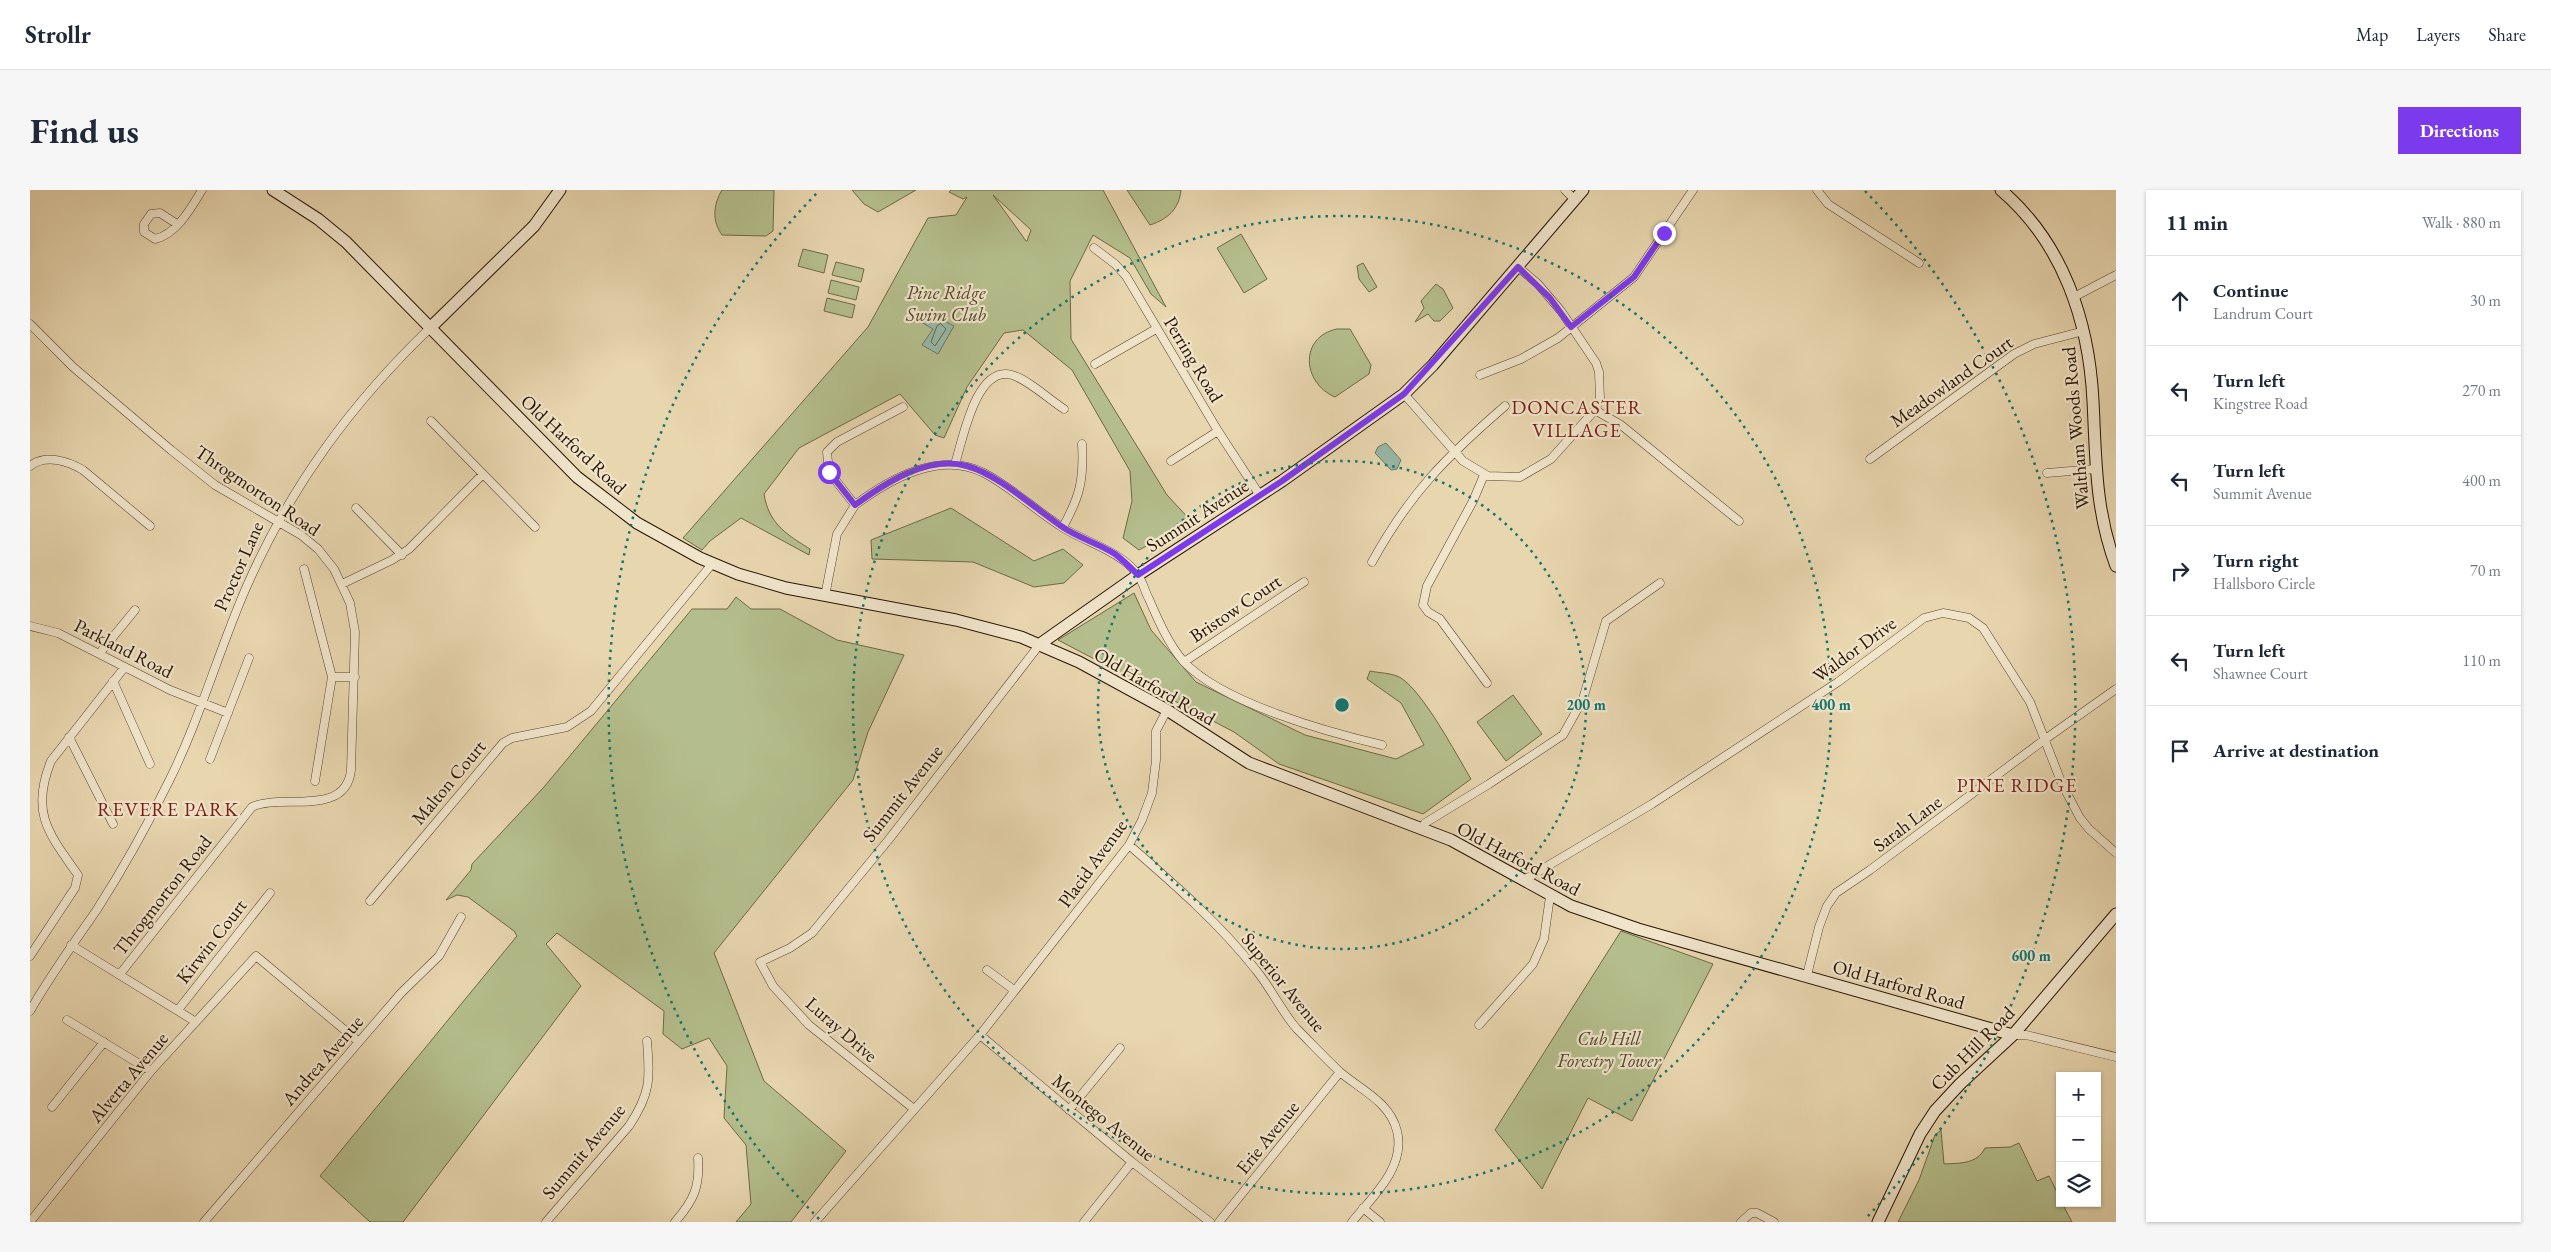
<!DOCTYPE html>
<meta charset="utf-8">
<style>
:root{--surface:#fff;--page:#f6f6f7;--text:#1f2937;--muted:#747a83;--line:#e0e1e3;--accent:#7c3aed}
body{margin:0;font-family:"EB Garamond",serif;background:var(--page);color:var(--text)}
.controls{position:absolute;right:15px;bottom:15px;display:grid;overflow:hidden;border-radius:0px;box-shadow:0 1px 4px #0004}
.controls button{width:45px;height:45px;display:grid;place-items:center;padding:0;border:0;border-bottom:1px solid var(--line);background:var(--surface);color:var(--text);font:25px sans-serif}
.stop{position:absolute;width:15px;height:15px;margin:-11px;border:4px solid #7c3aed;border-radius:50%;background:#fff}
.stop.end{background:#7c3aed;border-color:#fff;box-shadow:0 1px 5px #0008}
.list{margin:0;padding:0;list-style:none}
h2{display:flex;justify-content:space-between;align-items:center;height:65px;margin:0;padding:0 20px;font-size:21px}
h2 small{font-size:16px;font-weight:400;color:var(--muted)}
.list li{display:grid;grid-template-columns:32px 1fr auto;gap:15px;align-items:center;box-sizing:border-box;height:90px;padding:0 20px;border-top:1px solid var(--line)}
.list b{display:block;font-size:19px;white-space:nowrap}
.list p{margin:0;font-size:16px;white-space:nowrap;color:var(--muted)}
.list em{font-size:16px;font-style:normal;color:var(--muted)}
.icon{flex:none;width:28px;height:28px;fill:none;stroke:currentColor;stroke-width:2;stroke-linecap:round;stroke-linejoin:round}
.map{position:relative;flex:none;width:2086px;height:1032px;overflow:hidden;border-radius:0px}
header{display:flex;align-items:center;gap:30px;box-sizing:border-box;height:70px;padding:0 25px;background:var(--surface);border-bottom:1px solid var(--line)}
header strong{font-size:24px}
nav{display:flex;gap:28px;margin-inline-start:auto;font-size:18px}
.intro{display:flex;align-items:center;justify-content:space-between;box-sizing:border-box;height:120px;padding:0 30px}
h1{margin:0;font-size:35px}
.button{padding:12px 22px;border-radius:0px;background:var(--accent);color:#fff;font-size:18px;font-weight:700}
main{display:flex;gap:30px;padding:0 30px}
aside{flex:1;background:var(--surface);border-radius:0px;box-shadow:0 1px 4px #0004}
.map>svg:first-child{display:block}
</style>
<header>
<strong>Strollr</strong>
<nav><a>Map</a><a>Layers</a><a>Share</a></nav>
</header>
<div class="intro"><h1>Find us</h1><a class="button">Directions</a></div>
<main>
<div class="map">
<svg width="2086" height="1032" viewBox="0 0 2086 1032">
<rect width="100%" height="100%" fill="#e8d6af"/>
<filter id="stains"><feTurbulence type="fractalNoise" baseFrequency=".004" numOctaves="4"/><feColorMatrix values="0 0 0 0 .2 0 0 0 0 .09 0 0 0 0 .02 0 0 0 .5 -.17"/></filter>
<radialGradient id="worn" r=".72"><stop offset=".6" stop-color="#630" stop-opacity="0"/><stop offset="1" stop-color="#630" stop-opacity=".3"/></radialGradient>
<!-- green -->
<path fill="#b4be8c" stroke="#6e6946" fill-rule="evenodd" d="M692,0H744L743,41L736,46L692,45C682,31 683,15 692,0Z
M822,0H886L848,22L834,14Z
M921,0H1073L1136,117L1121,104L1100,68L1063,45L1040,91L1041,149L1137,305L1162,332L1109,360L1093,348L1102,311L1100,281L1042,180L993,140L974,143L937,197L914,248L905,245L870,204L769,258L734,304C739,334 756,344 780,359L779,365L711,328L680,351L672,360L653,348L838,137L898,28L926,25L937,7L933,9L919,2ZM963,5L1001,40L997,51H996Z
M1097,0H1151C1149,19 1138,29 1120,35Z
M1211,44L1237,89L1214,103L1187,58Z
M773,59L798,65L794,83L768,76Z
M806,72L834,79L831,92L802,85Z
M1333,73L1347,97L1339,102L1329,89L1327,76Z
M801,90L829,97L826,110L798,103Z
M1406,94L1413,99L1423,118L1410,131H1404L1398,124L1385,132L1394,118L1391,111Z
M797,108L825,115L822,128L794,121Z
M1307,139H1320L1341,175L1339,184L1305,207C1272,193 1269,147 1307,139Z
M921,318L1004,371L1033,359L1053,375L1034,393L1004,397L943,372L842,369L841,350Z
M1104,403L1121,440L1166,492L1275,545L1366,569L1394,555L1371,513L1337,489L1340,481C1349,483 1363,483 1371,488C1394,503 1426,564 1441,589L1393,624L1249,574L1204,542L1028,450Z
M706,407L721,419H750L807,450L874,465L838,542L823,590L684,763L734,891L816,961L761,1032H706L721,1014L716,955L694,928L697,876L679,848L652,859L633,844L634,821L527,743L516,754L551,796L373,1032H340L290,986L487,746L484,741L438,707L427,705L416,710L441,680L442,674L514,597L662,419H697Z
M1483,505L1512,544L1476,571L1447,532Z
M1591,741L1683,774L1602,931L1558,908L1512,999L1465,940Z
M1911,940L1914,974C1931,973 1947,974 1955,958L1980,957L1989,953L2007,991L2019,986L2030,1008V1013H2032L2042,1032H1868L1889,990L1905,945Z"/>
<!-- water -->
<path fill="#97b9a8" stroke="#6b7765" d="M897,122L924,136L908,164L892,155L903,139L891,132Z
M1356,253L1371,270L1367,279L1361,280L1345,263L1348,257Z"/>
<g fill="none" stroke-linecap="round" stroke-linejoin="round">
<!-- shore -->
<path stroke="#606654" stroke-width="1" d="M911,134L916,139L905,156L901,152L907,136Z"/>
<defs>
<path id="street" d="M1535,0L1545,10
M1787,0L1798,14L1889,73
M147,34L130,23L121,24L114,34V42L125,49C147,44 161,18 172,0
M1064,58L1085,74L1096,86L1188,241L1229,304
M2044,107L2086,85
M0,134L43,177L141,260L185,295L271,345L288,359L304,379L320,413L325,442L321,580C316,628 251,603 222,617L90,784
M1065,174L1126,139
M1450,185L1491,169L1528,148L1604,87L1663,0
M1374,204L1433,271L1458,286L1490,287L1521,269L1565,220L1570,209L1569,182L1566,173L1531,121L1508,94L1488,77
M1565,220L1591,235L1709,331
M401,231L505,337
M1840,269L1984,164L2004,154L2054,141
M1141,271L1188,241
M925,274C933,249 946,175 982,185C997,189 1020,210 1034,219
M0,276C16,264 38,271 53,280L120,336
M2017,283L2065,279
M1454,285L1443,311L1397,396L1393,415L1398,422L1410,429L1457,493
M825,315C860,289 910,260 954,283C983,298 1007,322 1035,339C1058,353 1092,362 1108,385C1113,392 1115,402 1119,409C1128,430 1139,455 1154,472C1193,513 1297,542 1352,555
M326,318L372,365
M1033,337C1050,306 1054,290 1052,254
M1342,372C1380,303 1416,267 1475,216
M274,379L302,487L285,591
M312,394L362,370L379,359L453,284
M795,406L807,344L825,315L799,282L797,262L807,252L873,217
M0,436L28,443L140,500L198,523
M69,464L105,420
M1154,472L1274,392
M302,487H325
M83,491L120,574
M39,547L83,634
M180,569L219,468
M1393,638L1395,633L1459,594L1533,545L1553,509L1576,431L1630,393
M1099,655C1144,694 1189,733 1226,780C1241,798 1251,821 1267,839C1281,853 1296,869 1310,882C1331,900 1360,912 1367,941C1376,977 1343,1006 1322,1032
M1494,690L1622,614L1808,492L1894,428L1913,423L1939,428L1953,438L2000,512L2032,594L2050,628L2059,639L2086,663
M340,711L473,553L482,548L537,537L561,521L682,374
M41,755L166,832
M0,766L45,698L48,685C19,644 0,623 21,571L94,478
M957,780L984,800
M1777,785L1789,737L1797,716L1806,703L1840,680L2014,550L2086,499
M148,820L240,703
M0,821C20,786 43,754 66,721C93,679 117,636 139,591C170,529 188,462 216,398C260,297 321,214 400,138
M37,830L121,881
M1449,835L1503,774L1514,749L1520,706
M950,845L1102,972L1180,1032
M1983,845H1996L2086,867
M22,917L74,852
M884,919L779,835L743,796L730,772L760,758L782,743L860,648L1010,454
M1039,920L1090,858
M1333,1018L1350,1032
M0,1032L121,881L226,766L329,852
M174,1032L371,803L409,766L431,727
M516,1032L599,936C621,903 620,889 617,851
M645,1032C664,1010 670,997 668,968
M785,1032L950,845L1099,655L1112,630L1122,603L1126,570V541L1137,520
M1054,1032L1102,972
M1189,1032L1310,882
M1711,1032L1721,1023H1727L1744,1032"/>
<path id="secondary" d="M243,0L288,29L316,52L547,287L607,333L670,368L708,384L756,398L926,430L991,447L1049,472L1137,520L1219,573L1421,650L1541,716L1608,739L1983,845
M1971,0C2033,53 2059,131 2063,211C2066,269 2065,320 2086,376
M400,138L504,36L530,0
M1010,454L1108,385L1252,291L1374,204L1403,175L1553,0
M1848,1032L1890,944L1905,921L1930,894L1983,845L2086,724"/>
</defs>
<!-- street casing -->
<use href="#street" stroke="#58442c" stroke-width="9"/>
<!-- secondary casing -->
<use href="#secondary" stroke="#281400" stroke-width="13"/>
<!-- street -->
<use href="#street" stroke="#f0e4cb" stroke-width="8"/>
<!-- secondary -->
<use href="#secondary" stroke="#f0e4cb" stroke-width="11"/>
</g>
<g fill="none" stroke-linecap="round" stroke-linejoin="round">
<!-- route -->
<path stroke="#7c3aed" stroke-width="6" d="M799,282L825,315C855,293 898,265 937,276C969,285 1003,317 1031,336C1048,348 1068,353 1085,364C1093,370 1101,378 1108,385L1252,291L1374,204L1488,77L1520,108L1541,137L1604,87L1634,43"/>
</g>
<!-- distance rings -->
<g fill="none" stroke="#0f766e" stroke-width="2.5" stroke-dasharray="2.5 5">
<circle cx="1312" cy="515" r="244"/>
<circle cx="1312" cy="515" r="489"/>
<path d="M789 1029A733 733 0 0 1 789 1M1835 1A733 733 0 0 1 1835 1029"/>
</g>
<g text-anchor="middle" stroke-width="4.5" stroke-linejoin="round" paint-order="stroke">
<!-- park labels -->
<g font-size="19" font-style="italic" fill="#52472a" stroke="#f0e4cb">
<text x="916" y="109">Pine Ridge<tspan x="916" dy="22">Swim Club</tspan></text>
<text x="1579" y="855">Cub Hill<tspan x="1579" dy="22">Forestry Tower</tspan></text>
</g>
<!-- street labels -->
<g font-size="19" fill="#281400" stroke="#f0e4cb">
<text transform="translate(1164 169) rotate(59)" y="7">Perring Road</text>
<text transform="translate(1921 191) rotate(-35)" y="7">Meadowland Court</text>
<text transform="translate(2045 238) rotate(-95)" y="7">Waltham Woods Road</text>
<text transform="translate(544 254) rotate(43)" y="7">Old Harford Road</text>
<text transform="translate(228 300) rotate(34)" y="7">Throgmorton Road</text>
<text transform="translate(1167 325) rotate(-33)" y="7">Summit Avenue</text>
<text transform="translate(208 376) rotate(-66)" y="7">Proctor Lane</text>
<text transform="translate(1205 418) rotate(-34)" y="7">Bristow Court</text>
<text transform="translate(94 458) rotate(27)" y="7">Parkland Road</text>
<text transform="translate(1824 459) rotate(-36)" y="7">Waldor Drive</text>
<text transform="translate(1125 496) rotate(30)" y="7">Old Harford Road</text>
<text transform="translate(418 592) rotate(-50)" y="7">Malton Court</text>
<text transform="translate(872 603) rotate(-52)" y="7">Summit Avenue</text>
<text transform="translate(1877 633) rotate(-37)" y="7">Sarah Lane</text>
<text transform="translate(1489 668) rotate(28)" y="7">Old Harford Road</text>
<text transform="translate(1062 673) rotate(-54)" y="7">Placid Avenue</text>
<text transform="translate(132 705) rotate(-52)" y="7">Throgmorton Road</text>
<text transform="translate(181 751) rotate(-52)" y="7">Kirwin Court</text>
<text transform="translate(1254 792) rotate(51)" y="7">Superior Avenue</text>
<text transform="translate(1869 794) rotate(16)" y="7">Old Harford Road</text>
<text transform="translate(812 839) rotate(41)" y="7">Luray Drive</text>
<text transform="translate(1942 858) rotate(-45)" y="7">Cub Hill Road</text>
<text transform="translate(292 870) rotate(-49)" y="7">Andrea Avenue</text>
<text transform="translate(98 887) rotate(-50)" y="7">Alverta Avenue</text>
<text transform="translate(1074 927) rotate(39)" y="7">Montego Avenue</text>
<text transform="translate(1237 947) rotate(-51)" y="7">Erie Avenue</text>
<text transform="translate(553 961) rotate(-50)" y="7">Summit Avenue</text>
</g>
<!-- neighbourhood labels -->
<g font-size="20" letter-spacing="1" fill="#7a1f14" stroke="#f0e4cb">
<text x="1547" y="224">DONCASTER<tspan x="1547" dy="23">VILLAGE</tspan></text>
<text x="1987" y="602">PINE RIDGE</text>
<text x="138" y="626">REVERE PARK</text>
</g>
</g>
<circle cx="1312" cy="515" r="8" fill="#0f766e" stroke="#f0e4cb" stroke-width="2.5"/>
<g font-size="15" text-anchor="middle" font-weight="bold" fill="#0f766e" stroke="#f0e4cb" stroke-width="4.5" stroke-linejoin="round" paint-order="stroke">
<text x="1556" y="520">200 m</text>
<text x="1801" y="520">400 m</text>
<text x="2001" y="771">600 m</text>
</g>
<rect width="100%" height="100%" filter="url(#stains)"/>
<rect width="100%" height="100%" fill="url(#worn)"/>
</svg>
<div class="controls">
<button>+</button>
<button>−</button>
<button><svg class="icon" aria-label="layers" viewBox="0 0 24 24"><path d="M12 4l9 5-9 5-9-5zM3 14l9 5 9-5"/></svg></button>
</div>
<div class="stop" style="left:799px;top:282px"></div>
<div class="stop end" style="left:1634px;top:43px"></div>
</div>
<aside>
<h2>11 min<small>Walk · 880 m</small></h2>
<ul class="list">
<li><svg class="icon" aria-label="ahead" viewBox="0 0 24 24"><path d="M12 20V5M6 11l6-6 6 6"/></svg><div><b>Continue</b><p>Landrum Court</p></div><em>30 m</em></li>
<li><svg class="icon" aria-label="left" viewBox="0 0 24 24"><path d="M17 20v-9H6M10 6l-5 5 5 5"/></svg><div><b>Turn left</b><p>Kingstree Road</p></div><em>270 m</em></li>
<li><svg class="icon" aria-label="left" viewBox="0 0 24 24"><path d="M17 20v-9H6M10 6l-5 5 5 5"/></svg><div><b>Turn left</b><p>Summit Avenue</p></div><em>400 m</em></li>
<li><svg class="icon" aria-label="right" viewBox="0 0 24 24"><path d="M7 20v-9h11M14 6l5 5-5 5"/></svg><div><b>Turn right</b><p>Hallsboro Circle</p></div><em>70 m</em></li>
<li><svg class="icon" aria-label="left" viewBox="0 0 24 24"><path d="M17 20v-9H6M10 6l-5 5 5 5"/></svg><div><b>Turn left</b><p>Shawnee Court</p></div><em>110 m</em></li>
<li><svg class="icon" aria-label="arrive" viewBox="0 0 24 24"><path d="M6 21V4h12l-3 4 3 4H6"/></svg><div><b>Arrive at destination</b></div></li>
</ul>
</aside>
</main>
